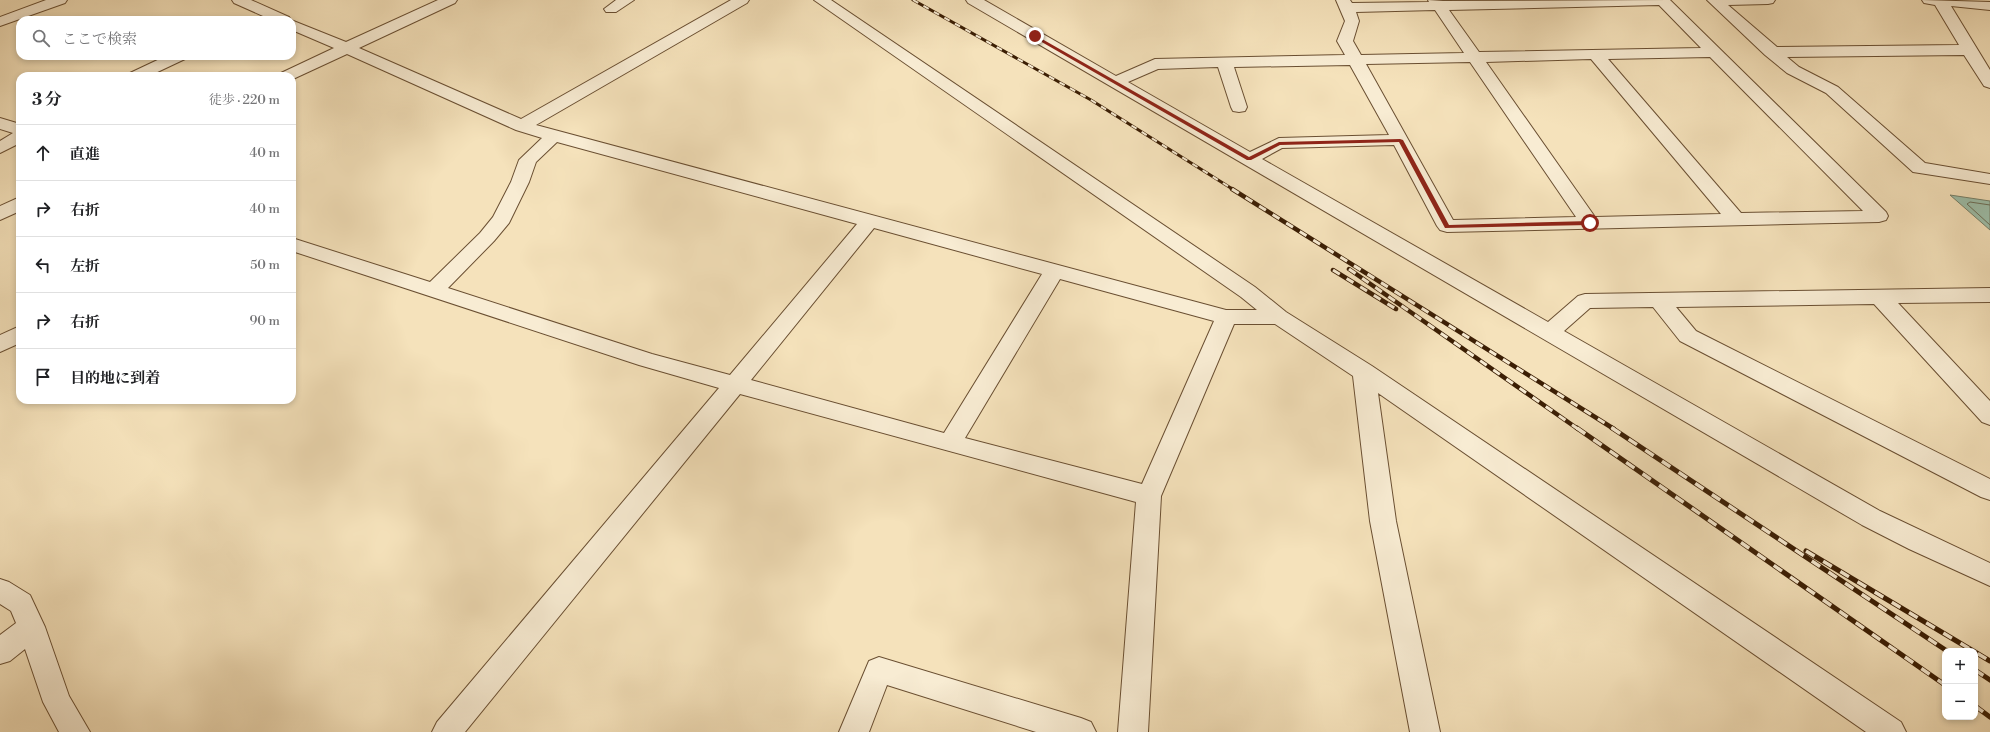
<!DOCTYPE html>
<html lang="ja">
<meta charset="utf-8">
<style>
:root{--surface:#fff;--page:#f2f2f2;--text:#202124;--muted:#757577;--line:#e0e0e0}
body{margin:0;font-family:"Libre Bodoni","Noto Serif JP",serif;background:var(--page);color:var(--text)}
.controls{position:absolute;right:12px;bottom:12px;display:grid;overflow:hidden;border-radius:8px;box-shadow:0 2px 6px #0003}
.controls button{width:36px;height:36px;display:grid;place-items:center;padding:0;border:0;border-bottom:1px solid var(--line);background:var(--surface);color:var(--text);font:20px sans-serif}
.stop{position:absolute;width:12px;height:12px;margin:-9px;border:3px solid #8f2418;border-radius:50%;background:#fff}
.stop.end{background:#8f2418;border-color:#fff;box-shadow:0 1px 4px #0008}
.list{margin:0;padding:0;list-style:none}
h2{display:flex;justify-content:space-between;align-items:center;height:52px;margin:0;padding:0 16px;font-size:17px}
h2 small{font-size:13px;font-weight:400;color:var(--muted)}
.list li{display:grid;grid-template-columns:26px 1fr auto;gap:12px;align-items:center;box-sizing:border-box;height:56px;padding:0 16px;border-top:1px solid var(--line)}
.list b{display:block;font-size:15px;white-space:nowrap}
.list em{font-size:13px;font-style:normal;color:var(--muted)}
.icon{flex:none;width:22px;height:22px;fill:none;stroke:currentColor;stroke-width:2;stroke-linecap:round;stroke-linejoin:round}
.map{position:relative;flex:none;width:1990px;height:732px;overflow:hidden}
.search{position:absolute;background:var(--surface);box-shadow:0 2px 6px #0003;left:16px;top:16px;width:280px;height:44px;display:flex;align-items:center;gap:10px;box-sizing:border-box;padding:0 14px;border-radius:12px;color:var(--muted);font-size:15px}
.panel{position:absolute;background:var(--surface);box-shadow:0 2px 6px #0003;left:16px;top:72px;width:280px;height:332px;border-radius:12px}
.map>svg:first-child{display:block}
</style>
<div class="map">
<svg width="1990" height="732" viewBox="0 0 1990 732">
<rect width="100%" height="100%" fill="#f5e2bb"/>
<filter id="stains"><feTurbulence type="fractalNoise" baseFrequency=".005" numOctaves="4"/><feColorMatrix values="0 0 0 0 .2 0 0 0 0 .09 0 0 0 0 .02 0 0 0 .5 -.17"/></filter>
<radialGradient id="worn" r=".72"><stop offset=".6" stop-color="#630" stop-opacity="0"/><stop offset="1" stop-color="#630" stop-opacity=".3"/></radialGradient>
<!-- water -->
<path fill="#9dbfaa" stroke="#767f68" d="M1950,195L1990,201V230Z"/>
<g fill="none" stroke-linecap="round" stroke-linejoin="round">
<!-- shore -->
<path stroke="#6c6e57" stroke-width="1" d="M1990,205L1970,202L1967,204L1990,225"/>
<defs>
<path id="minor" d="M46,0H67L65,3L0,26V17Z
M232,0H251L289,17L291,20L346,42L438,0H457L455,3L359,48L521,119L731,0H749L747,3L536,125L1226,310H1257L1241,297L814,0H831L1255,287L1286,312L1372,366L1901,722L1906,732H1866L1378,393L1396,521L1440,732H1410L1370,521L1353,376L1275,324H1234L1161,496L1148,732H1118L1136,502L740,394L465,732H432L437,722L719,388L639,365L292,251V238L430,282L480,233L493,217L511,182L519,160L542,138L516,130L347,54L293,79L292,76H279L281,73L334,48L292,30V20H272L234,3ZM557,142L857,224L730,375L652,354L448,288L494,241L509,223L529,182L536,162ZM874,228L1042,274L944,433L751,380ZM1060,279L1214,321L1142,484L965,438Z
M616,0H634L616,12H606L604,9Z
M966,0H984L1116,76L1155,59L1345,55L1337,41L1345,21L1336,0H1350L1352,3L1429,2L1428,0L1443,1L1670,0L1886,212L1888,216L1886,220L1879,222L1447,232L1440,230L1437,226L1394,145L1282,148L1262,159L1548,322L1578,296L1585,294L1990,288V302L1898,303L1990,401V425L1982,422L1874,304L1676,307L1696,331L1990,479V500L1981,497L1680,341L1653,307L1590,308L1564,331L1880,511L1990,563V586L1909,549L1862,525L968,3ZM1659,5L1701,48L1479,52L1449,10ZM1435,10L1464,53L1361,55L1353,41L1359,21L1356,12ZM1710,57L1863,211L1741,213L1608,59ZM1591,59L1721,214L1595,217L1486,62ZM1470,62L1576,217L1453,220L1366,64ZM1350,65L1389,135L1279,138L1250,152L1128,82L1158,69L1218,67L1231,107L1233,111L1239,112L1245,111L1247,107L1234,67Z
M1707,0H1775L1773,3L1768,4L1728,5L1777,47L1959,45L1935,5L1924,3L1922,0L1990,2V10L1951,6L1990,70V88L1984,86L1964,55L1787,57L1799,67L1838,87L1925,163L1990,174V184L1913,172L1826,93L1787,73L1765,55Z
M166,56H187L185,59L149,76H128L130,73Z
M0,118L20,124V143L0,153V141L13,133L0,129Z
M20,197V211L0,220V206Z
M20,326V343L0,352V335Z
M0,579L9,582L30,595L45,627L69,696L90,732H59L43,702L25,649L10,661L0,664V635L16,623L11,611L0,604Z
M879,657L1081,718L1091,722L1096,732H1036L887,685L869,732H839L869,661Z"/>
</defs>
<!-- minor casing -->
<use href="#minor" stroke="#6a4f32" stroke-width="2"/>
<!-- minor -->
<use href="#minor" fill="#f8ecd3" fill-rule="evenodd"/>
<defs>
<path id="rail-far2" d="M913,0L1091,100L1234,190"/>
<path id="rail-far1" d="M1232,189L1614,429
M1349,269L1578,429
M1333,270L1396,309"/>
<path id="rail" d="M1577,428L1945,685
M1612,428L1947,651
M1806,551L1990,661
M1975,670L1990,680
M1975,706L1990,717"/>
</defs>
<!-- rail-far2 casing -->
<use href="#rail-far2" stroke="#3b1e04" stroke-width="3"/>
<!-- rail-far1 casing -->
<use href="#rail-far1" stroke="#3b1e04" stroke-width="4.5"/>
<!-- rail casing -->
<use href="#rail" stroke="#3b1e04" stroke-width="5"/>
<!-- rail-far2 -->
<use href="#rail-far2" stroke="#f8ecd3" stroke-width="2" stroke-dasharray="6" stroke-linecap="butt"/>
<!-- rail-far1 -->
<use href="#rail-far1" stroke="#f8ecd3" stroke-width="3" stroke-dasharray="8" stroke-linecap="butt"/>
<!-- rail -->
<use href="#rail" stroke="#f8ecd3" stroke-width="3.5" stroke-dasharray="10" stroke-linecap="butt"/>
</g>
<!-- route -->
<path fill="#8f2418" d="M1035,35L1249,157L1279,142L1400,139L1403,140L1449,225L1590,221L1593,223L1590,225L1445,228L1399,142L1280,145L1251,160H1247L1033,37Z"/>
<rect width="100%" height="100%" filter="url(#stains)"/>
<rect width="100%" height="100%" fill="url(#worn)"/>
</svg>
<div class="controls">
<button>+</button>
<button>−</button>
</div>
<div class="stop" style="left:1590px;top:223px"></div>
<div class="stop end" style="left:1035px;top:36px"></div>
<div class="search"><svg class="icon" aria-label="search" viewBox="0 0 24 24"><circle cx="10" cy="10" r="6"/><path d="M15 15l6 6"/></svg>ここで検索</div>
<section class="panel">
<h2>3 分<small>徒歩 · 220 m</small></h2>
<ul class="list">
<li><svg class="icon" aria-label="ahead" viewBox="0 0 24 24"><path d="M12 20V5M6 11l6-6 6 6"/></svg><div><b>直進</b></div><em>40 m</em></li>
<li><svg class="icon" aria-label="right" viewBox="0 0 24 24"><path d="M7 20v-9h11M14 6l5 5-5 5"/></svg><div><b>右折</b></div><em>40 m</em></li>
<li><svg class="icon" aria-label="left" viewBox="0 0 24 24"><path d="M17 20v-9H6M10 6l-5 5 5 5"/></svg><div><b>左折</b></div><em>50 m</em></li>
<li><svg class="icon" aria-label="right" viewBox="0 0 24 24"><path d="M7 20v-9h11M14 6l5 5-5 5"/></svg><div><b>右折</b></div><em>90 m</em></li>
<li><svg class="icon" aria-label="arrive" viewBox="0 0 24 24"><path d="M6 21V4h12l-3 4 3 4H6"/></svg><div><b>目的地に到着</b></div></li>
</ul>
</section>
</div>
